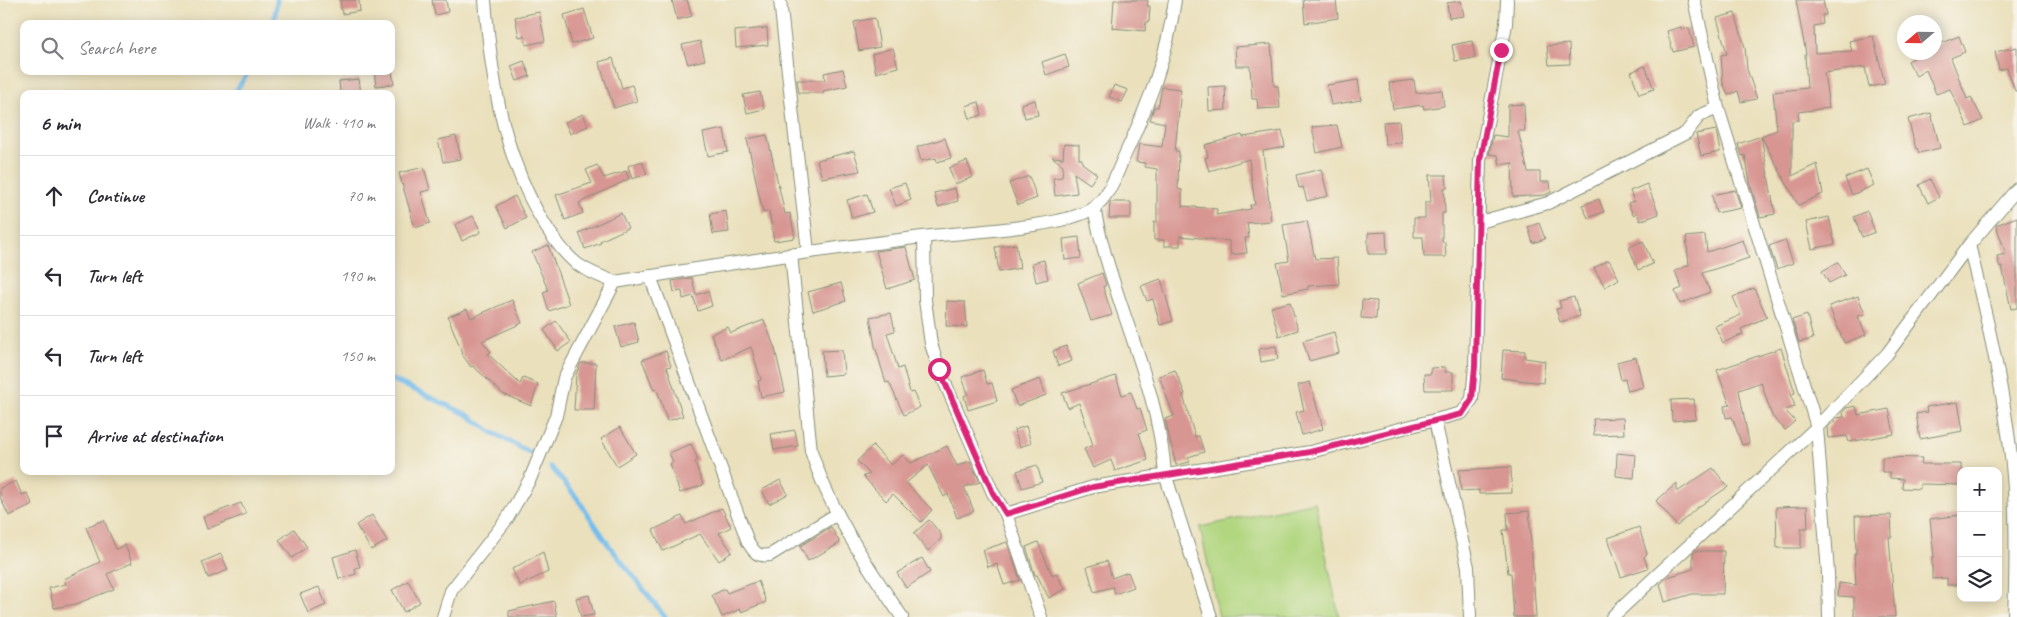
<!DOCTYPE html>
<meta charset="utf-8">
<style>
:root{--surface:#fff;--page:#f2f2f3;--text:#2b2b33;--muted:#7c7c81;--line:#e1e1e2}
body{margin:0;font-family:Caveat,sans-serif;background:var(--page);color:var(--text)}
.controls{position:absolute;right:15px;bottom:15px;display:grid;overflow:hidden;border-radius:10px;box-shadow:0 2px 12px #0003}
.controls button{width:45px;height:45px;display:grid;place-items:center;padding:0;border:0;border-bottom:1px solid var(--line);background:var(--surface);color:var(--text);font:25px sans-serif}
.compass{position:absolute;left:1897px;top:15px;width:45px;height:45px;border-radius:50%;background:var(--surface);box-shadow:0 2px 12px #0003;rotate:250deg}
.stop{position:absolute;width:15px;height:15px;margin:-11px;border:4px solid #db2777;border-radius:50%;background:#fff}
.stop.end{background:#db2777;border-color:#fff;box-shadow:0 1px 5px #0008}
.list{margin:0;padding:0;list-style:none}
h2{display:flex;justify-content:space-between;align-items:center;height:65px;margin:0;padding:0 20px;font-size:21px}
h2 small{font-size:16px;font-weight:400;color:var(--muted)}
.list li{display:grid;grid-template-columns:32px 1fr auto;gap:15px;align-items:center;box-sizing:border-box;height:80px;padding:0 20px;border-top:1px solid var(--line)}
.list b{display:block;font-size:19px;white-space:nowrap}
.list em{font-size:16px;font-style:normal;color:var(--muted)}
.icon{flex:none;width:28px;height:28px;fill:none;stroke:currentColor;stroke-width:2;stroke-linecap:round;stroke-linejoin:round}
.map{position:relative;flex:none;width:2017px;height:617px;overflow:hidden}
.search{position:absolute;background:var(--surface);box-shadow:0 2px 12px #0003;left:20px;top:20px;width:375px;height:55px;display:flex;align-items:center;gap:12px;box-sizing:border-box;padding:0 18px;border-radius:10px;color:var(--muted);font-size:19px}
.panel{position:absolute;background:var(--surface);box-shadow:0 2px 12px #0003;left:20px;top:90px;width:375px;height:385px;border-radius:10px}
.map>svg:first-child{display:block}
</style>
<div class="map">
<svg width="2017" height="617" viewBox="0 0 2017 617">
<rect width="100%" height="100%" fill="#f7f3e8"/>
<filter id="ink" filterUnits="userSpaceOnUse"><feTurbulence type="fractalNoise" baseFrequency=".02" numOctaves="2"/><feDisplacementMap in="SourceGraphic" scale="10" xChannelSelector="R" yChannelSelector="G"/><feConvolveMatrix kernelMatrix="1 2 1 2 8 2 1 2 1" color-interpolation-filters="sRGB"/></filter>
<filter id="wash" filterUnits="userSpaceOnUse"><feTurbulence type="fractalNoise" baseFrequency=".0096" numOctaves="4" result="noise"/><feDisplacementMap in="SourceGraphic" scale="20" xChannelSelector="R" yChannelSelector="G"/><feGaussianBlur stdDeviation="1.12" result="paint"/><feColorMatrix in="noise" values="0 0 0 0 0 0 0 0 0 0 0 0 0 0 0 0 0 1.4 0 .05"/><feComposite in="paint" operator="in"/></filter>
<g filter="url(#wash)">
<rect width="100%" height="100%" fill="#eae0bc"/>
<!-- grass -->
<path fill="#b1d67f" stroke="#688a5a" d="M1315,502L1339,617H1219L1200,527Z"/>
<g fill="none" stroke-linecap="round" stroke-linejoin="round">
<!-- stream -->
<path stroke="#75bded" stroke-width="5" d="M274,24L277,0
M234,94L249,71
M391,379L468,415L490,431L534,455
M551,467L577,498L608,544L665,617"/>
</g>
<g id="blocks">
<!-- building -->
<path fill="#d89693" d="M340,0H359L360,11L342,14Z
M432,0H446L448,12L435,15Z
M672,0H687L692,16L677,20Z
M1114,0H1148L1147,6H1150L1149,22H1146L1145,31L1112,28Z
M1303,0H1336L1338,18L1305,23Z
M1796,0H1823L1826,15H1822L1823,24L1814,26L1815,53L1852,51L1849,41L1873,36L1885,84L1869,87L1865,67L1824,73L1829,108L1798,112L1799,120L1792,121V176L1817,164L1823,194L1798,205L1761,136L1777,130L1773,92L1807,88L1805,54H1806Z
M1461,1L1464,16L1449,18L1447,3Z
M584,9L593,38L572,44L564,15Z
M539,12L545,41L526,45L524,36L519,37L515,17Z
M1735,13L1745,47L1747,69L1757,99L1741,102L1738,91L1728,95L1723,83L1721,55L1727,54L1717,18Z
M875,18L880,47L859,51L854,22Z
M1681,27L1682,30L1689,28L1694,47L1673,52L1667,31Z
M767,28L768,45L736,48L735,31Z
M1959,36L1965,52L1951,58L1967,99L1971,97L1983,120L1968,127L1950,89L1936,94L1926,70L1916,76L1908,61L1925,52H1934V46Z
M700,41L705,60L688,64L682,45Z
M1472,41L1475,58L1455,61L1452,45Z
M1271,44L1274,86H1278L1280,108L1258,109L1257,99H1252L1250,66H1236L1235,47Z
M1569,44L1570,64L1549,65L1547,46Z
M2017,47V91H2015L2007,68L1999,70L1995,52Z
M893,48L898,67L876,73L872,54Z
M1065,54L1069,67L1046,75L1042,62Z
M613,58L622,88L632,85L637,101L614,108L599,62Z
M524,61L530,76L517,81L511,66Z
M1645,66L1654,89L1639,94L1631,72Z
M843,69L847,86L823,91V93H799L797,80H825L824,73Z
M374,71H392L394,84L376,86Z
M359,79L361,94H340L339,81Z
M1358,80L1361,100L1331,105L1327,85Z
M1414,80L1416,93L1442,90L1444,106L1424,109L1423,105L1393,109L1389,83Z
M1114,85L1128,90L1122,102L1109,97Z
M1225,86L1226,110L1209,111L1208,87Z
M1162,87L1181,89L1175,151H1179L1178,189L1182,190V206L1217,209L1216,215L1251,209L1250,205H1255L1249,159L1209,171L1205,158L1208,157L1205,145L1242,135L1243,137L1282,131L1285,147L1263,151L1271,221L1247,223L1249,238H1245L1247,253L1231,255L1229,241L1180,236V246H1164V240H1154V222H1157V169L1145,167V163L1136,162L1139,144L1162,147L1165,123L1150,120L1154,107H1158Z
M760,92L764,109L747,113L743,95Z
M1035,100L1038,115L1025,118L1021,104Z
M979,102L982,115L970,119L966,106Z
M1524,104L1525,131H1518L1528,172H1540V182H1550L1551,192L1545,195L1513,197L1512,163L1500,165L1498,155L1489,154L1493,135L1508,137V105Z
M1931,113L1940,148L1919,153L1917,148L1916,149L1908,119Z
M583,114L588,126L570,134L565,122Z
M1399,121L1401,143L1385,144L1383,122Z
M1337,125L1342,147L1317,153L1312,127Z
M724,129L728,152L708,156L703,133Z
M1716,130L1720,152L1701,156L1696,134Z
M767,135L785,214L790,213L795,238L774,241L769,211L763,213L747,139Z
M456,136L461,159L443,162L438,140Z
M1761,136L1775,214L1760,217L1751,187L1745,155L1742,156L1738,144Z
M945,138L951,158L937,162L936,158L921,161L917,147Z
M1064,144L1079,145V159H1082V163L1097,174L1090,184L1074,173L1077,193L1055,196L1053,178L1062,177L1063,165L1052,157L1063,158Z
M854,151L860,171L822,178L817,160Z
M642,161L647,174L632,179L628,166Z
M967,161L973,177L955,184L949,168Z
M597,165L604,178L626,171L629,179L579,203L583,213L565,220L556,195L592,183L586,170Z
M424,167L430,190L421,192L430,223L415,228L399,173Z
M1321,169L1328,196L1307,201L1303,187L1299,188L1296,175Z
M1867,169L1874,185L1852,195L1845,178Z
M1429,175H1446L1447,188H1444L1445,213H1442V242H1445L1446,257H1424L1423,237H1414V218H1425V202H1431Z
M1029,176L1037,198L1018,205L1009,183Z
M1930,179L1939,197L1928,203L1919,185Z
M905,183L911,200L896,206L889,188Z
M1647,184L1659,214L1640,221L1637,213L1633,215L1628,203L1634,201L1630,191Z
M955,188L958,201L938,207L934,193Z
M1735,190L1741,208L1716,213L1712,195Z
M867,194L873,212L852,218L847,200Z
M515,196L526,218L507,228L496,206Z
M1599,199L1604,212L1588,218L1582,205Z
M1110,202H1131V218H1109Z
M726,211L729,232L713,234L710,214Z
M1867,211L1875,232L1862,237L1854,217Z
M621,213L628,228L600,241L601,243L585,249L579,233Z
M473,216L481,232L462,241L455,225Z
M1829,217L1835,244L1812,249L1806,222Z
M2017,217V308L2011,309L2002,267L2000,268L1997,256L2006,254L1996,225Z
M1307,221L1315,259L1337,258L1339,284L1308,286V289L1283,294L1277,263L1289,261L1283,225Z
M1539,223L1545,239L1533,243L1528,227Z
M1386,232L1387,254H1368V233Z
M1705,235L1707,252L1743,240L1749,258L1702,273L1710,292L1680,304L1675,291L1682,288L1675,271L1689,265L1686,237Z
M1079,237L1081,258L1065,260L1063,239Z
M1785,240L1793,263L1777,269L1769,246Z
M1643,241L1653,264L1638,270L1629,247Z
M1016,244L1020,268L999,272L995,247Z
M548,245L569,304L549,311L543,292L548,290L532,252Z
M906,247L915,280L887,289L876,251Z
M1044,260L1048,279L1036,282L1032,263Z
M1609,260L1619,279L1605,287L1594,268Z
M1838,262L1845,275L1829,283L1822,271Z
M1102,273L1106,285L1103,287L1112,315L1091,321L1078,283Z
M692,278L696,295L708,291L712,306L698,311L693,296L683,299L682,291L674,292L672,281Z
M1161,279L1173,321L1160,325L1153,299L1147,301L1141,286Z
M841,283L846,301L813,311L808,292Z
M1754,288L1767,317L1741,329L1743,334L1723,343L1715,326L1741,315L1733,297Z
M1858,296L1865,314L1858,316L1866,335L1844,343L1829,306Z
M1574,297L1580,316L1560,322L1556,309L1561,308L1559,301Z
M512,300L522,323L482,341L491,352L488,354L520,384L523,378L538,384L531,406L503,394L473,366L471,367L461,353L462,352L448,317L467,309L471,318Z
M1362,300L1377,301L1376,319L1361,318Z
M947,301L965,302L967,327L946,326Z
M1290,302L1298,330L1279,336L1271,307Z
M891,313L895,331L887,333L898,369L903,367L910,393L913,392L920,407L904,415L889,382L886,383L875,346L870,317Z
M1807,315L1813,339L1799,342L1792,320Z
M764,320L775,349L785,392L761,397L758,381L761,380L751,347L722,360L711,334L728,327L731,333Z
M556,321L571,342L558,351L544,330Z
M634,322L639,342L621,347L615,327Z
M1334,332L1339,353L1309,361L1303,341Z
M1066,346L1072,361L1058,366L1053,351Z
M1276,346L1278,359L1261,362L1259,349Z
M1781,348L1795,393L1791,394L1795,407L1785,410L1795,421L1785,430L1772,416L1761,382L1739,390L1749,443L1742,445L1732,417L1726,418L1724,406L1730,405L1717,370Z
M842,350L844,374L824,376L822,351Z
M1503,350L1525,351V358L1545,361L1543,383L1501,378Z
M666,351L671,366L667,367L683,416L667,421L657,389L654,390L642,360Z
M1636,357L1643,387L1628,391L1625,379L1621,380L1617,362Z
M581,363H596L594,410H574L576,374Z
M1445,367V372H1453V390H1425L1424,374H1431V368Z
M983,370L987,384L992,383L997,401L968,410L964,396L968,394L962,377Z
M1175,370L1185,394L1183,395L1195,437L1199,436L1204,452L1188,457L1190,462L1176,465L1165,419L1174,416L1159,376Z
M1116,376L1122,395L1131,392L1137,409L1140,408L1147,430L1139,433L1148,460L1115,471L1111,460L1093,468L1084,449L1093,445L1079,403L1068,408L1062,393Z
M1040,379L1046,395L1017,406L1011,390Z
M1310,382L1323,429L1302,435L1296,412L1304,410L1298,385Z
M1694,399L1696,419L1672,421L1671,400Z
M1958,402L1963,431L1920,439L1916,414L1927,412L1926,407Z
M1856,406L1858,415L1889,409L1894,434L1849,442L1847,436L1828,438L1827,428L1837,418L1844,417L1843,412L1846,408Z
M1623,418L1624,434L1594,435L1593,419Z
M1026,426L1031,443L1020,447L1014,430Z
M620,427L636,454L617,466L601,439Z
M795,430L798,446L774,450L771,434Z
M691,444L698,460L695,462L703,485L680,493L670,464L673,462L669,453Z
M873,446L891,465L903,455L911,463L947,446L957,466L970,461L980,482L964,487L974,511L957,518L948,494L944,497L928,465L906,483L932,510L921,522L893,494L886,501L863,476L870,474L857,461Z
M1617,453L1636,455L1634,478L1616,476Z
M1882,457L1922,458L1921,464H1961V485L1920,484V489L1902,488L1903,479L1890,478V472H1882Z
M1037,465L1042,482L1022,488L1017,471Z
M1511,467L1512,493L1479,494V490L1461,491L1459,470Z
M1713,468L1728,487L1698,507L1677,526L1656,501L1677,483V492Z
M780,480L788,494L769,504L762,490Z
M16,481L22,495L27,493L33,505L9,516L0,497V488Z
M241,503L246,514L207,529L203,517Z
M1807,506L1808,528H1801V548H1777L1776,507Z
M722,508L731,527L719,533L732,552L719,561L700,534L663,551L653,530L682,516L686,524Z
M1529,511L1536,617H1514L1511,573H1508L1503,530H1508L1507,513Z
M372,515L387,541L371,550L356,525Z
M1891,515L1892,537H1889L1895,617H1854V597L1838,596L1839,583L1856,585L1854,554H1856L1855,516Z
M1961,515V585H1947V578L1932,579V557H1934L1930,519Z
M104,520L116,549L125,545L132,563L107,574L114,589L76,604L54,608L49,588L66,584L64,579L100,562L86,527Z
M929,520L941,534V539L928,551L914,533Z
M831,527L840,543L808,561L800,546Z
M1639,527L1647,554L1644,557L1648,568L1621,577L1608,538Z
M294,529L307,547L292,558L279,540Z
M1007,542L1020,580L1004,585L997,564L988,567L983,550Z
M1038,542L1052,575L1056,573L1065,589L1049,598L1037,575H1035L1026,547Z
M355,550L360,567L355,568L356,574L339,579L333,557Z
M1696,551H1724L1723,594H1692L1665,602L1660,584L1668,577L1693,569V553Z
M543,552L548,572L520,585L512,569Z
M221,554L228,570L208,578L202,562Z
M922,558L930,572L906,588L897,573Z
M1107,561L1112,578L1128,572L1134,587L1115,594L1113,587L1094,592L1087,567Z
M408,581L420,602L404,612L392,590Z
M758,581L766,602L741,612L740,609L722,617L712,595L725,589L727,593Z
M319,587L326,605L308,613L300,594Z
M589,595L594,615L581,617L576,598Z
M554,601L557,617H509V611Z"/>
</g>
</g>
<g filter="url(#ink)">
<use href="#blocks" fill-opacity="0" stroke="#848e78" stroke-width="1"/>
<g fill="none" stroke-linecap="round" stroke-linejoin="round">
<defs>
<path id="minor" d="M485,0C491,75 501,146 538,213C548,231 561,251 577,264C589,272 601,277 615,282C717,265 819,250 922,237C960,232 1066,228 1093,208C1109,197 1116,175 1124,157C1148,105 1167,58 1175,0
M780,0L808,252
M1694,0L1718,108L1817,427L1828,573L1829,617
M1094,207C1110,297 1159,384 1165,474L1211,617
M1480,222L1548,203L1686,133L1699,116L1718,108
M924,237L925,300L931,344L939,369L993,493L1006,514L1041,617
M1969,245C1987,318 2004,390 2012,465C2017,515 2016,566 2014,617
M791,254L811,451C830,511 867,566 902,617
M650,276L748,542C754,552 757,557 770,555L837,514
M1435,421L1468,567L1470,617
M1006,514L1093,487L1310,452L1462,413L1472,399L1475,366L1480,160L1506,24L1507,0
M443,617L451,591L507,519L530,479L556,416L564,378L615,282
M1612,617L1817,427L1887,354L1969,245L2017,189"/>
</defs>
<!-- minor casing -->
<use href="#minor" stroke="#848e78" stroke-width="14"/>
<!-- minor -->
<use href="#minor" stroke="#fff" stroke-width="12"/>
</g>
</g>
<g fill="none" stroke-linecap="round" stroke-linejoin="round" filter="url(#ink)">
<!-- route -->
<path stroke="#db2777" stroke-width="6" d="M939,369L993,493L1006,514L1093,487L1310,452L1462,414L1472,399L1475,366L1480,160L1501,50"/>
</g>
</svg>
<div class="controls">
<button>+</button>
<button>−</button>
<button><svg class="icon" aria-label="layers" viewBox="0 0 24 24"><path d="M12 4l9 5-9 5-9-5zM3 14l9 5 9-5"/></svg></button>
</div>
<svg class="compass" viewBox="-18 -18 36 36"><path d="M0-13l5 13h-10z" fill="#e53935"/><path d="M0 13l5-13h-10z" fill="#7c7c81"/></svg>
<div class="stop" style="left:939px;top:369px"></div>
<div class="stop end" style="left:1501px;top:50px"></div>
<div class="search"><svg class="icon" aria-label="search" viewBox="0 0 24 24"><circle cx="10" cy="10" r="6"/><path d="M15 15l6 6"/></svg>Search here</div>
<section class="panel">
<h2>6 min<small>Walk · 410 m</small></h2>
<ul class="list">
<li><svg class="icon" aria-label="ahead" viewBox="0 0 24 24"><path d="M12 20V5M6 11l6-6 6 6"/></svg><div><b>Continue</b></div><em>70 m</em></li>
<li><svg class="icon" aria-label="left" viewBox="0 0 24 24"><path d="M17 20v-9H6M10 6l-5 5 5 5"/></svg><div><b>Turn left</b></div><em>190 m</em></li>
<li><svg class="icon" aria-label="left" viewBox="0 0 24 24"><path d="M17 20v-9H6M10 6l-5 5 5 5"/></svg><div><b>Turn left</b></div><em>150 m</em></li>
<li><svg class="icon" aria-label="arrive" viewBox="0 0 24 24"><path d="M6 21V4h12l-3 4 3 4H6"/></svg><div><b>Arrive at destination</b></div></li>
</ul>
</section>
</div>
